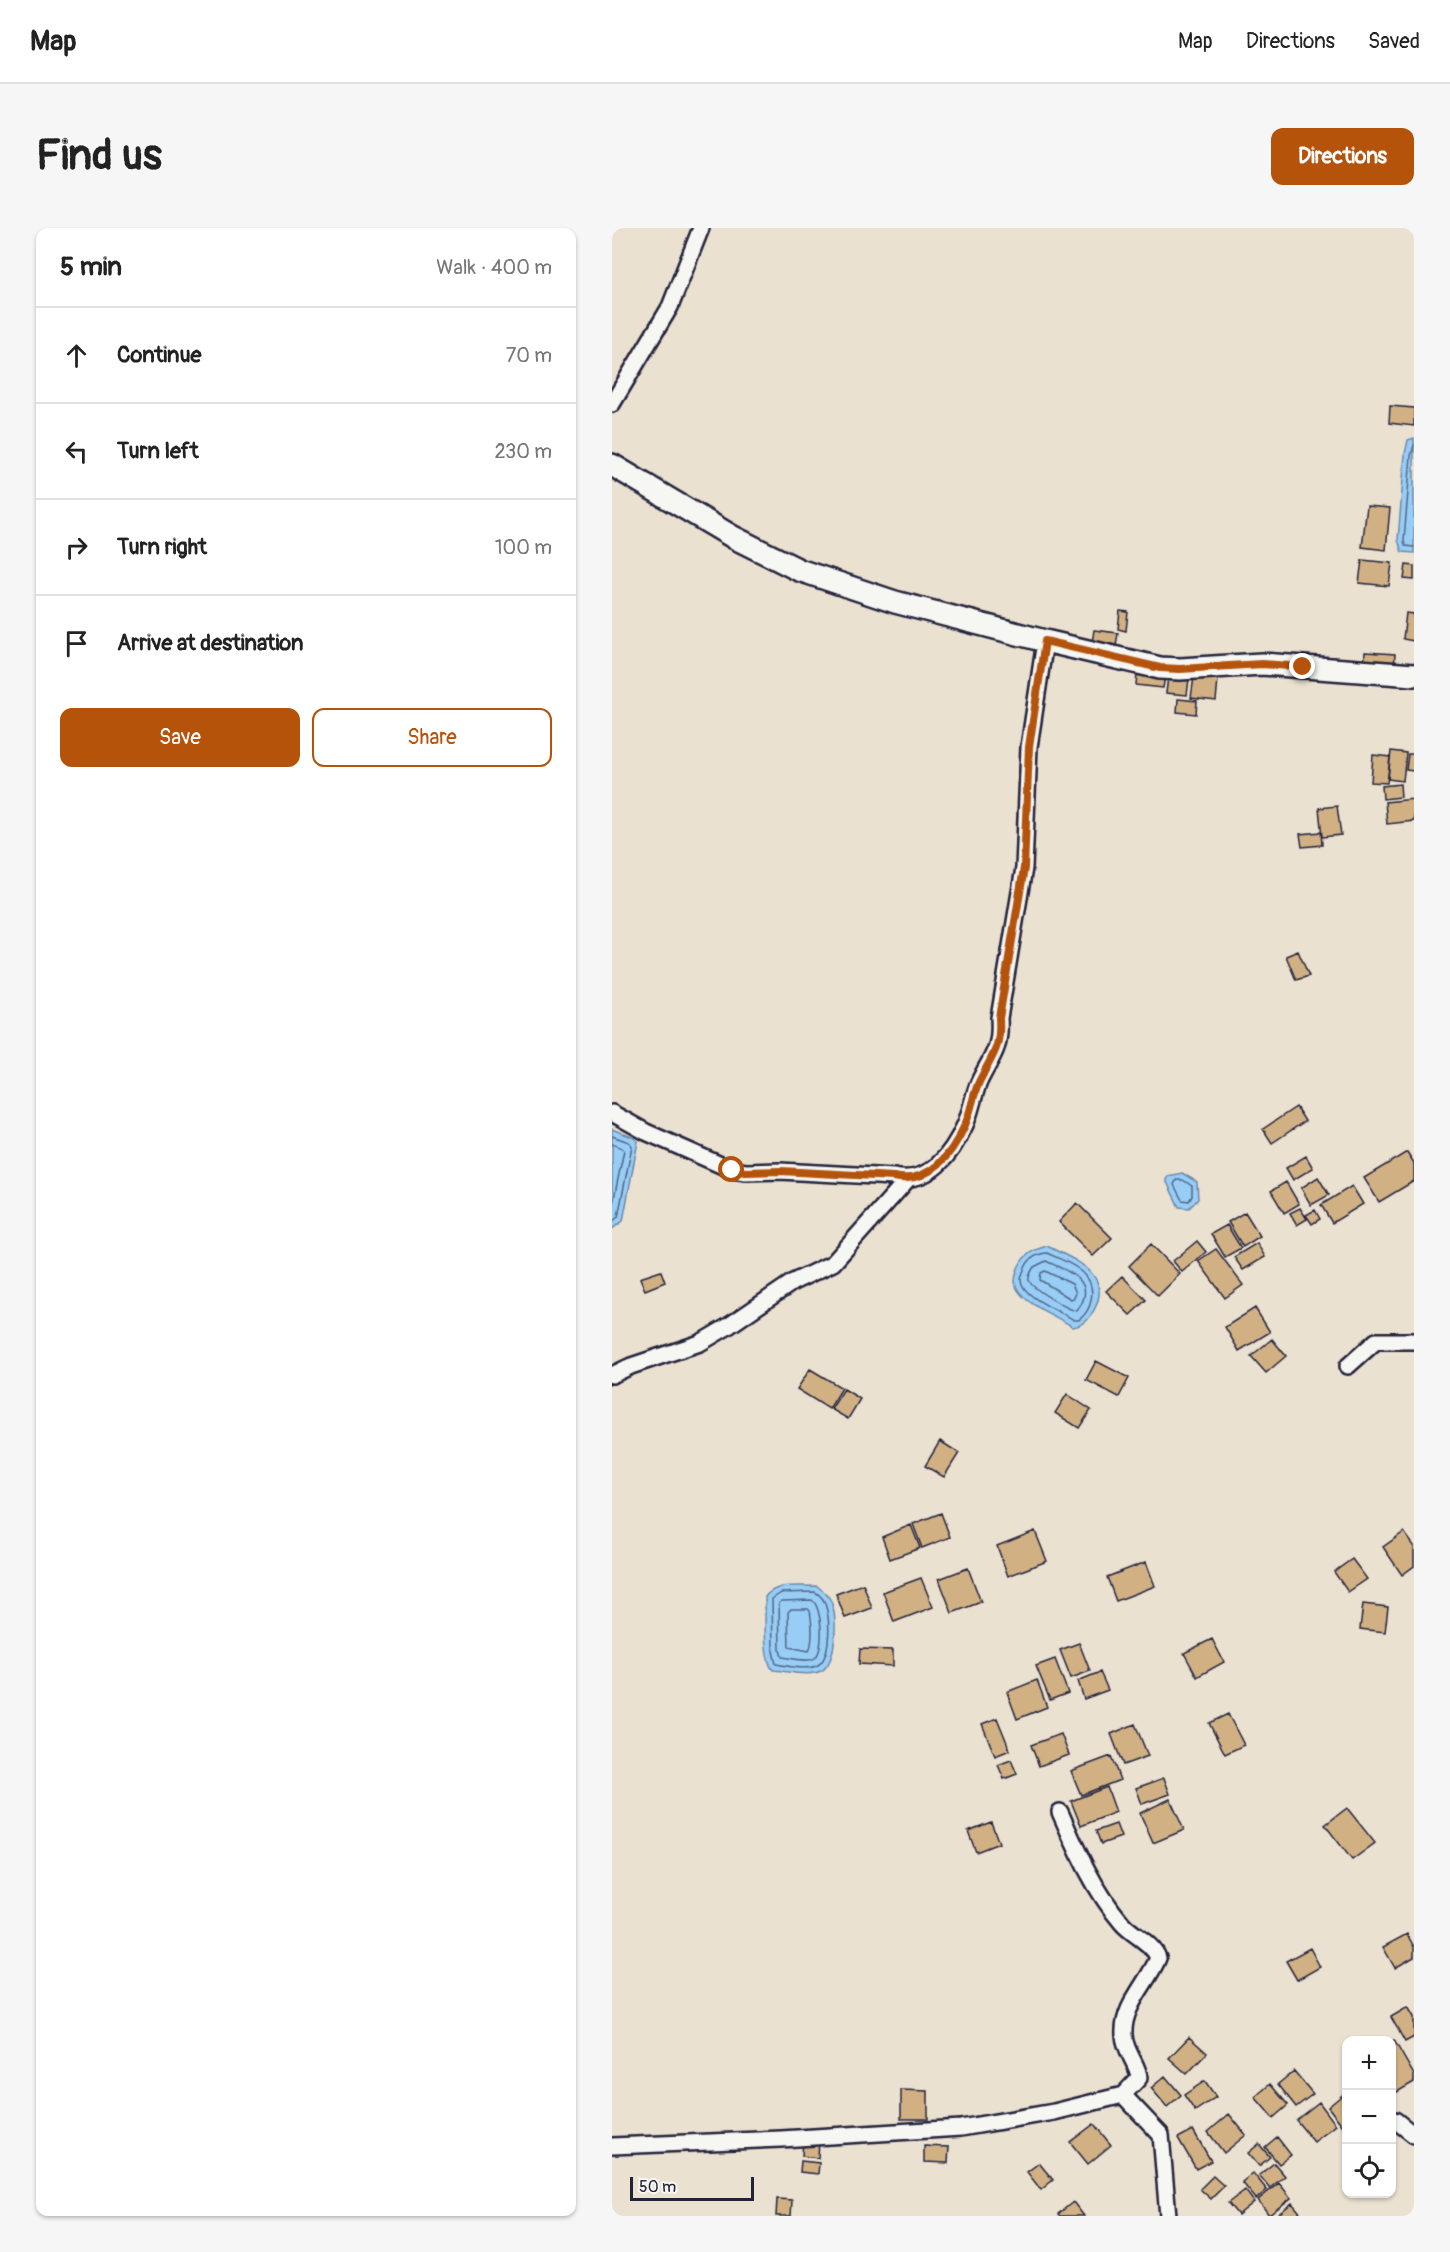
<!DOCTYPE html>
<meta charset="utf-8">
<style>
:root{--surface:#fff;--page:#f6f6f6;--text:#222;--muted:#767676;--line:#e0e0e0;--accent:#b45309}
body{margin:0;font-family:Pangolin,sans-serif;background:var(--page);color:var(--text)}
.controls{position:absolute;right:18px;bottom:18px;display:grid;overflow:hidden;border-radius:12px;box-shadow:0 2px 4px #0004}
.controls button{width:54px;height:54px;display:grid;place-items:center;padding:0;border:0;border-bottom:2px solid var(--line);background:var(--surface);color:var(--text);font:30px sans-serif}
.scale{position:absolute;left:18px;bottom:15px;width:124px;box-sizing:border-box;padding-left:6px;border:3px solid #22223b;border-top:0;font-size:16px;line-height:21px;white-space:nowrap;color:#22223b;-webkit-text-stroke:4px #f6f6f2;paint-order:stroke}
.stop{position:absolute;width:18px;height:18px;margin:-14px;border:4px solid #b45309;border-radius:50%;background:#fff}
.stop.end{background:#b45309;border-color:#fff;box-shadow:0 2px 6px #0008}
.list{margin:0;padding:0;list-style:none}
h2{display:flex;justify-content:space-between;align-items:center;height:78px;margin:0;padding:0 24px;font-size:26px}
h2 small{font-size:20px;font-weight:400;color:var(--muted)}
.list li{display:grid;grid-template-columns:39px 1fr auto;gap:18px;align-items:center;box-sizing:border-box;height:96px;padding:0 24px;border-top:2px solid var(--line)}
.list b{display:block;font-size:22px;white-space:nowrap}
.list em{font-size:20px;font-style:normal;color:var(--muted)}
.actions{display:flex;gap:12px;padding:18px 24px}
.actions a{flex:1;padding:14px 0;border:2px solid var(--accent);border-radius:12px;text-align:center;font-size:21px;color:var(--accent)}
.actions .main{background:var(--accent);color:#fff}
.icon{flex:none;width:33px;height:33px;fill:none;stroke:currentColor;stroke-width:2;stroke-linecap:round;stroke-linejoin:round}
.map{position:relative;flex:none;width:802px;height:1988px;overflow:hidden;border-radius:12px}
header{display:flex;align-items:center;gap:36px;box-sizing:border-box;height:84px;padding:0 30px;background:var(--surface);border-bottom:2px solid var(--line)}
header strong{font-size:28px}
nav{display:flex;gap:33px;margin-inline-start:auto;font-size:21px}
.intro{display:flex;align-items:center;justify-content:space-between;box-sizing:border-box;height:144px;padding:0 36px}
h1{margin:0;font-size:42px}
.button{padding:15px 27px;border-radius:12px;background:var(--accent);color:#fff;font-size:21px;font-weight:700}
main{display:flex;gap:36px;padding:0 36px}
aside{flex:1;background:var(--surface);border-radius:12px;box-shadow:0 2px 4px #0004}
.map>svg:first-child{display:block}
</style>
<header>
<strong>Map</strong>
<nav><a>Map</a><a>Directions</a><a>Saved</a></nav>
</header>
<div class="intro"><h1>Find us</h1><a class="button">Directions</a></div>
<main>
<aside>
<h2>5 min<small>Walk · 400 m</small></h2>
<ul class="list">
<li><svg class="icon" aria-label="ahead" viewBox="0 0 24 24"><path d="M12 20V5M6 11l6-6 6 6"/></svg><div><b>Continue</b></div><em>70 m</em></li>
<li><svg class="icon" aria-label="left" viewBox="0 0 24 24"><path d="M17 20v-9H6M10 6l-5 5 5 5"/></svg><div><b>Turn left</b></div><em>230 m</em></li>
<li><svg class="icon" aria-label="right" viewBox="0 0 24 24"><path d="M7 20v-9h11M14 6l5 5-5 5"/></svg><div><b>Turn right</b></div><em>100 m</em></li>
<li><svg class="icon" aria-label="arrive" viewBox="0 0 24 24"><path d="M6 21V4h12l-3 4 3 4H6"/></svg><div><b>Arrive at destination</b></div></li>
</ul>
<div class="actions"><a class="main">Save</a><a>Share</a></div>
</aside>
<div class="map">
<svg width="802" height="1988" viewBox="0 0 802 1988">
<rect width="100%" height="100%" fill="#ebe1d1"/>
<filter id="ink" filterUnits="userSpaceOnUse"><feTurbulence type="fractalNoise" baseFrequency=".0167" numOctaves="2"/><feDisplacementMap in="SourceGraphic" scale="12" xChannelSelector="R" yChannelSelector="G"/><feConvolveMatrix kernelMatrix="1 2 1 2 8 2 1 2 1" color-interpolation-filters="sRGB"/></filter>
<g filter="url(#ink)">
<!-- water -->
<path fill="#98cdf6" stroke="#6989ab" stroke-width="1.5" d="M802,210V325L790,324L786,312L793,226L796,212Z
M0,901L20,909L26,913L11,993L0,1001Z
M570,945L585,954L586,971L577,980L567,979L554,952L556,948Z
M435,1018C460,1031 502,1045 482,1082C477,1092 472,1097 461,1099C446,1089 415,1077 406,1062C401,1055 403,1047 406,1040C412,1026 421,1022 435,1018Z
M205,1358C212,1363 218,1368 220,1376C225,1391 225,1435 209,1443C195,1449 176,1443 161,1442C150,1430 154,1387 153,1369C164,1354 188,1359 205,1358Z"/>
<g fill="none" stroke-linecap="round" stroke-linejoin="round">
<!-- shore -->
<path stroke="#516686" stroke-width="1.5" d="M802,217L799,228L792,312L793,318L802,319
M0,908L17,914L20,918L6,989L0,994
M0,916L10,920L12,922L0,980
M564,952H571L580,958V968L577,973L570,972L562,957Z
M435,1025C456,1035 485,1043 479,1072C478,1080 473,1087 467,1092H462C449,1084 417,1071 411,1058C407,1052 410,1046 413,1040C417,1030 425,1026 435,1025Z
M434,1033C457,1044 487,1053 465,1083C457,1082 418,1060 417,1052C416,1048 420,1042 422,1039Z
M433,1043L460,1056L464,1065L462,1070L459,1071L428,1052L429,1045Z
M203,1364C208,1367 213,1372 214,1379C218,1392 219,1429 206,1437C196,1443 175,1438 164,1436L161,1423L160,1371L169,1365Z
M200,1372C210,1379 213,1421 203,1430C196,1435 178,1430 170,1429L168,1422L167,1375L170,1373Z
M179,1381H196L198,1383C200,1395 202,1411 197,1423L177,1419L176,1384Z"/>
</g>
<!-- building -->
<path fill="#d1b184" stroke="#22223b" stroke-width="1.5" d="M778,178L802,180V198L777,195Z
M755,278L778,280L774,322L750,319Z
M750,332L780,335L777,358L747,355Z
M794,337L802,338V352L792,351Z
M508,383L516,384L514,403L506,401Z
M794,385L802,386V413L791,411Z
M482,402L506,405L504,418L480,415Z
M753,424L783,426L782,441L752,438Z
M525,445L553,448L551,460L524,457Z
M556,449L577,451L575,467L554,465Z
M582,449L606,451L604,473L579,470Z
M566,471L585,473L584,486L565,484Z
M779,523L794,525L791,553L776,551Z
M796,526H802V543L794,542Z
M761,527L778,529L775,555L759,554Z
M788,556L789,569L771,571L770,558Z
M802,571V593L775,596L773,574Z
M725,578L729,607L710,609L707,580Z
M709,604L710,617L690,619L688,606Z
M686,723L697,748L684,752L674,728Z
M684,879L693,893L660,915L651,901Z
M795,924L802,935V953L767,974L752,950Z
M694,928L701,940L681,952L674,940Z
M706,949L717,967L699,977L689,960Z
M674,954L687,976L672,985L659,963Z
M740,958L751,976L720,995L709,977Z
M465,975L500,1010L481,1028L447,994Z
M688,980L695,991L685,997L678,985Z
M703,982L708,991L700,996L694,987Z
M633,984L648,1008L631,1019L616,994Z
M615,997L629,1020L613,1029L599,1006Z
M585,1013L594,1024L570,1044L561,1033Z
M645,1015L653,1029L631,1042L622,1029Z
M539,1016L568,1046L546,1068L517,1038Z
M604,1021L631,1057L613,1070L586,1033Z
M49,1043L53,1054L33,1062L28,1050Z
M510,1048L534,1072L518,1087L494,1063Z
M643,1080L658,1104L627,1123L613,1099Z
M660,1111L674,1128L654,1145L639,1128Z
M484,1133L517,1150L507,1169L474,1152Z
M198,1141L230,1160L217,1181L185,1161Z
M232,1161L248,1171L236,1191L219,1181Z
M455,1166L479,1182L467,1200L443,1185Z
M328,1213L347,1225L332,1249L313,1238Z
M329,1285L338,1309L310,1320L301,1296Z
M299,1297L308,1320L278,1331L270,1309Z
M423,1303L435,1333L396,1348L385,1318Z
M792,1304L802,1318V1338L790,1347L771,1319Z
M740,1331L755,1351L736,1364L722,1344Z
M534,1334L543,1358L504,1373L495,1349Z
M356,1340L369,1374L340,1385L327,1351Z
M309,1350L321,1379L282,1394L271,1364Z
M251,1356L260,1380L233,1390L224,1366Z
M751,1376L776,1379L773,1404L748,1401Z
M600,1411L612,1434L585,1449L572,1425Z
M467,1415L478,1443L459,1450L448,1422Z
M248,1421L281,1422V1438L247,1436Z
M443,1431L456,1465L438,1472L424,1438Z
M488,1444L496,1462L472,1471L466,1453Z
M425,1452L435,1479L405,1491L395,1464Z
M616,1486L632,1517L613,1526L597,1495Z
M385,1490L398,1522L383,1528L370,1496Z
M523,1496L536,1528L511,1537L499,1506Z
M449,1506L457,1527L427,1538L419,1517Z
M499,1528L508,1552L469,1567L459,1543Z
M399,1532L405,1546L392,1551L386,1537Z
M552,1550L558,1566L530,1576L524,1560Z
M495,1559L504,1584L469,1598L459,1573Z
M558,1571L572,1602L541,1615L528,1585Z
M735,1580L763,1615L740,1632L713,1597Z
M379,1594L387,1615L364,1624L356,1603Z
M504,1596L509,1609L489,1616L484,1603Z
M795,1706L802,1719V1729L783,1740L771,1719Z
M698,1720L708,1739L685,1752L674,1733Z
M796,1779L802,1789V1809L793,1814L779,1789Z
M577,1809L595,1825L575,1846L557,1830Z
M782,1812L802,1847V1854L780,1867V1813Z
M682,1843L701,1866L684,1879L666,1856Z
M553,1848L569,1867L555,1879L539,1860Z
M593,1853L604,1869L583,1883L572,1867Z
M658,1856L676,1877L661,1890L643,1869Z
M289,1862L316,1863V1891H289Z
M734,1864V1895L731,1898L716,1879Z
M707,1874L724,1897L702,1914L684,1892Z
M617,1886L634,1907L612,1925L596,1904Z
M482,1896L499,1917L476,1936L458,1914Z
M581,1902L599,1933L584,1941L566,1910Z
M665,1909L679,1927L667,1936L653,1919Z
M191,1911L207,1913L206,1930L190,1928Z
M647,1916L658,1929L647,1938L636,1925Z
M312,1918L337,1919L336,1935L312,1934Z
M189,1933L207,1935L206,1946L188,1944Z
M427,1935L441,1952L429,1962L415,1944Z
M662,1935L673,1948L658,1960L647,1947Z
M641,1945L655,1962L644,1971L630,1954Z
M601,1948L612,1958L599,1971L588,1961Z
M667,1955L679,1970L657,1987L646,1972Z
M633,1962L642,1974L626,1987L616,1975Z
M165,1971L180,1972L179,1988H164Z
M461,1974L472,1988H448L446,1986Z
M680,1975L691,1988H664Z"/>
<g fill="none" stroke-linecap="round" stroke-linejoin="round">
<defs>
<path id="street" d="M0,176L58,79L89,0
M0,885L34,904L120,942L134,944L168,943L282,949C317,957 340,926 353,897C359,884 361,868 367,854C380,827 389,822 387,790L412,640L417,519L433,413
M736,1138L764,1113H802
M0,1147L19,1138L88,1115L115,1099L181,1054L221,1035L295,952
M511,1867L549,1907L556,1988
M783,1892L802,1907
M0,1918L169,1911L349,1900L442,1884L511,1867L527,1850C527,1837 513,1825 512,1807C510,1778 536,1755 546,1730C541,1715 520,1707 510,1695C482,1662 465,1623 448,1584"/>
<path id="secondary" d="M0,237L121,309L187,342L283,374L433,413L548,440L568,441L650,436L802,447"/>
</defs>
<!-- street casing -->
<use href="#street" stroke="#22223b" stroke-width="20"/>
<!-- secondary casing -->
<use href="#secondary" stroke="#22223b" stroke-width="26"/>
<!-- street -->
<use href="#street" stroke="#f6f6f2" stroke-width="15"/>
<!-- secondary -->
<use href="#secondary" stroke="#f6f6f2" stroke-width="21"/>
</g>
</g>
<g fill="none" stroke-linecap="round" stroke-linejoin="round" filter="url(#ink)">
<!-- route -->
<path stroke="#b45309" stroke-width="8" d="M120,942L134,944L168,943L282,949C317,957 340,926 353,897C359,884 361,867 367,854C380,827 389,822 387,790L412,640L417,519L433,413L548,440L568,441L650,436L691,439"/>
</g>
</svg>
<div class="controls">
<button>+</button>
<button>−</button>
<button><svg class="icon" aria-label="locate" viewBox="0 0 24 24"><circle cx="12" cy="12" r="6"/><path d="M12 2v4M12 18v4M2 12h4M18 12h4"/></svg></button>
</div>
<div class="scale">50 m</div>
<div class="stop" style="left:120px;top:942px"></div>
<div class="stop end" style="left:691px;top:439px"></div>
</div>
</main>
